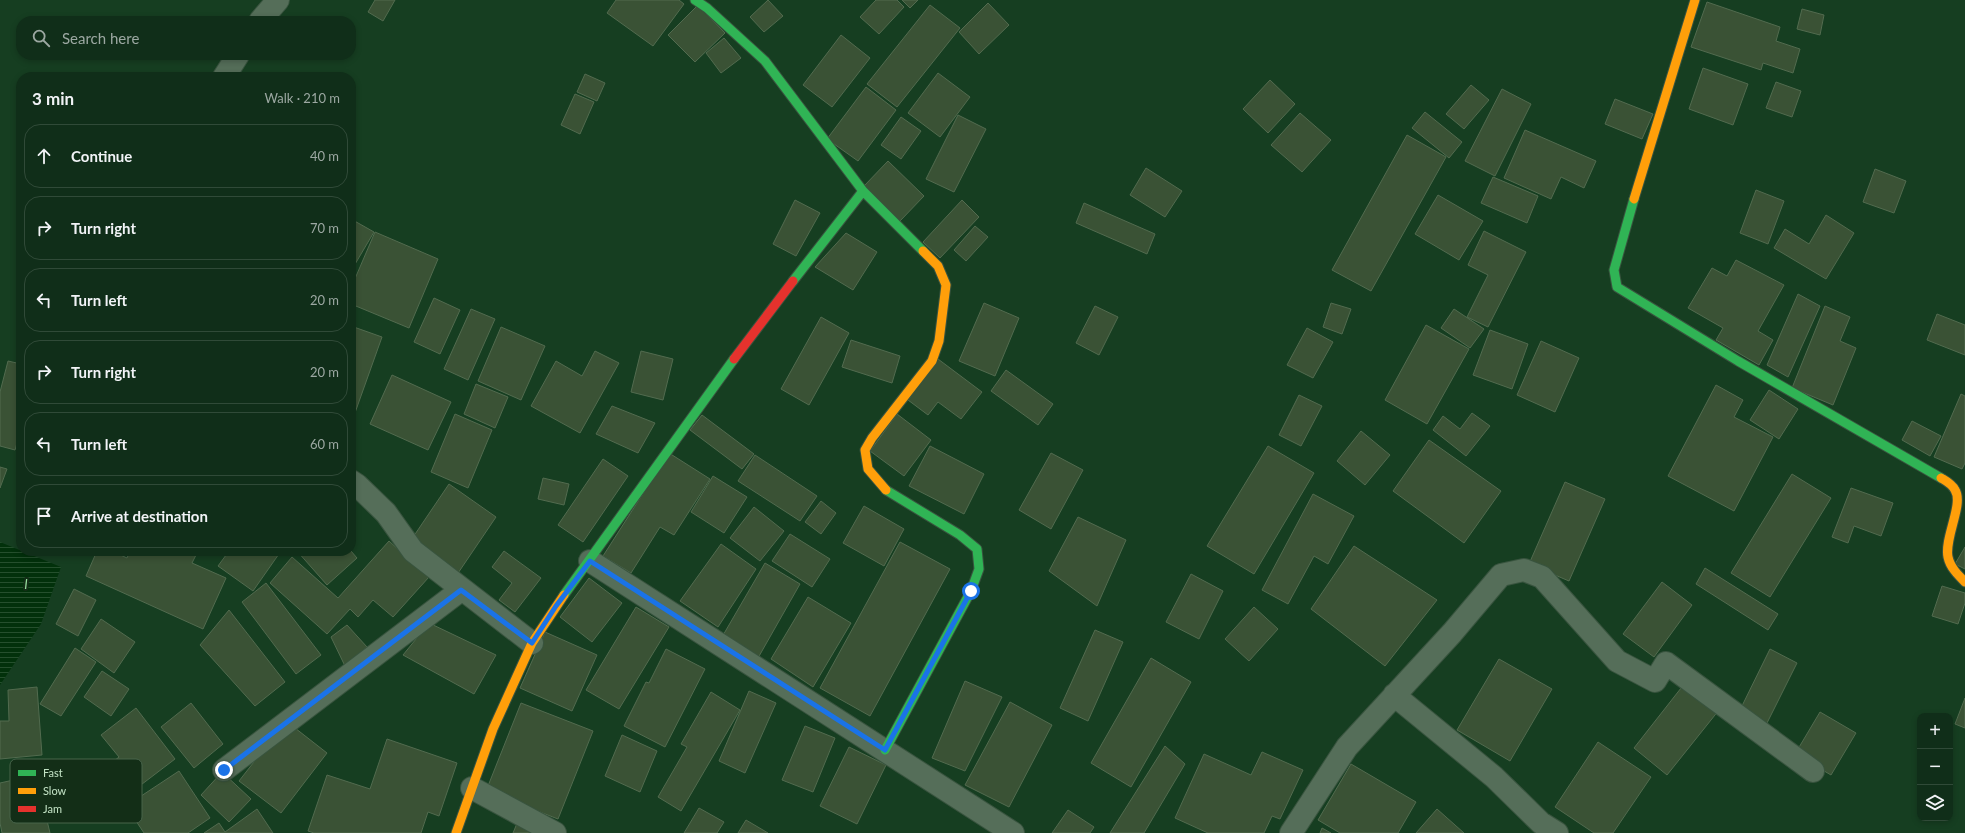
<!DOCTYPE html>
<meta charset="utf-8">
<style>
:root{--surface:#102e19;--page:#1e3a26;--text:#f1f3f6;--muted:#9ca8a2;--line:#304a38}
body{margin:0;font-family:Lato,sans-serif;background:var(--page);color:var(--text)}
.controls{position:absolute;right:12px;bottom:12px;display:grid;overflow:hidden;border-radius:8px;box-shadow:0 2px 6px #0003}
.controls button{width:36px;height:36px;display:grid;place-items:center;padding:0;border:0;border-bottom:1px solid var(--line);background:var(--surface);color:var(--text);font:20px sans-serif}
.stop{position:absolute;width:12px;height:12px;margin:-9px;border:3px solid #1a73e8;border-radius:50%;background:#fff}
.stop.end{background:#1a73e8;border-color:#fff;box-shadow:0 1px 4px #0008}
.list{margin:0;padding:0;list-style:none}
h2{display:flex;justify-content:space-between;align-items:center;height:52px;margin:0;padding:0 16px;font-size:17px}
h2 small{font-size:13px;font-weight:400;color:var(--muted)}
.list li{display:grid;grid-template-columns:26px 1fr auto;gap:12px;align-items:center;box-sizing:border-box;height:64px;margin:0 8px 8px;padding:0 8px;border:1px solid var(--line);border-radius:16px}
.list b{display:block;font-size:15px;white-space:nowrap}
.list em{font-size:13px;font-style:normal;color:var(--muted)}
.icon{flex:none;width:22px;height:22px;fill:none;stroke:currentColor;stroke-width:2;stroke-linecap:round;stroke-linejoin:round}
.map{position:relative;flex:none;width:1965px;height:833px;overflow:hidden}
.search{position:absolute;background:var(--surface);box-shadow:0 2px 6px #0003;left:16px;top:16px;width:340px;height:44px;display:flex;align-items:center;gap:10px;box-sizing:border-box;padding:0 14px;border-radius:16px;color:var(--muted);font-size:15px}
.panel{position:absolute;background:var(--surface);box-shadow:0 2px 6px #0003;left:16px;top:72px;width:340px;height:484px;border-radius:16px}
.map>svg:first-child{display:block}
</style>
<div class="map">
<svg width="1965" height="833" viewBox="0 0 1965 833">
<defs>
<pattern id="water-rules" width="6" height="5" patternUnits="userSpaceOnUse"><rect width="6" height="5" fill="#02310b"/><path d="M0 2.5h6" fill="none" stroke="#254f2d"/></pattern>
</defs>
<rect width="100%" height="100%" fill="#163e21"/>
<!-- water -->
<path fill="url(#water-rules)" d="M0,542L61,567L41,624L0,685Z"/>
<!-- building -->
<path fill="#3a5235" stroke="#526b4f" d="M375,0H395L383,21L368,12Z
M616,0H679L684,4L653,46L607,13Z
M768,0L783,16L764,32L750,17Z
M876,0H897L904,7L879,34L860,17Z
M902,0H918L910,8Z
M1707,2L1780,27L1776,41L1800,49L1793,73L1763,63L1761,70L1691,47Z
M988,3L1009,25L979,54L959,32Z
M698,5L725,33L695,62L668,35Z
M930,5L960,28L897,107L867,84Z
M1802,9L1824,15L1820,35L1797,29Z
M841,35L870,58L832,107L803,85Z
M724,38L741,58L721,73L706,53Z
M1703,68L1748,84L1733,125L1689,109Z
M938,73L970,97L940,137L908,113Z
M585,74L605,83L597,101L577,92Z
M1270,80L1295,104L1268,133L1243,109Z
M1776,82L1801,91L1792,117L1766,108Z
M1471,85L1489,100L1464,129L1446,114Z
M866,87L896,110L858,161L827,139Z
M1502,89L1531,104L1495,176L1465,161Z
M575,94L594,102L580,134L561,125Z
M1615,99L1653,114L1642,139L1605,124Z
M1425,112L1462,142L1449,158L1412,128Z
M1300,113L1331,140L1302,172L1271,145Z
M958,115L986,129L954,192L926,179Z
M901,117L921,131L901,159L881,145Z
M1525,130L1596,161L1584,188L1561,177L1551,199L1504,178Z
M1407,135L1446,157L1371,291L1332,270Z
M888,161L924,196L900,221L864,186Z
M1146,168L1182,191L1165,217L1130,195Z
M1875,169L1906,181L1894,213L1863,202Z
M1493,177L1538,196L1527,223L1481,203Z
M1756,190L1784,201L1768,244L1740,233Z
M1438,195L1483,221L1459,260L1415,234Z
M795,200L820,213L796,256L773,244Z
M962,200L979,217L940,258L923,242Z
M1084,203L1155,234L1147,254L1076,223Z
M1826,215L1854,233L1826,279L1774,248L1785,229L1809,244Z
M351,219L374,232L351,271Z
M975,226L988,237L966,261L954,250Z
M1484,231L1526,252L1488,327L1467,317L1488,275L1468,265Z
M375,232L438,259L409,328L351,304V288Z
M846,233L877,252L853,290L815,267Z
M1736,260L1784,285L1758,331L1773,340L1759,365L1716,340L1723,328L1688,308L1712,268L1727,276Z
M1798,294L1820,306L1788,377L1767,365Z
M434,298L460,310L440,354L414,342Z
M984,303L1019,318L995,376L959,361Z
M1331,303L1351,309L1342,334L1323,327Z
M1095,306L1118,317L1099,355L1076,343Z
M1825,306L1850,317L1840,341L1856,348L1833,405L1792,388Z
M471,309L495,319L468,380L444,369Z
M1454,309L1484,329L1470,348L1441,328Z
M1937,314L1965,325V355L1927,340Z
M821,317L849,333L809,405L781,389Z
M1426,325L1469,349L1427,424L1385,400Z
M351,326L382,337L351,424Z
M501,327L545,346L521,400L478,381Z
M1307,328L1333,342L1313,378L1287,365Z
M1490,330L1528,344L1512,389L1473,375Z
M851,340L900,356L892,383L842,367Z
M1541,341L1579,358L1555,412L1517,395Z
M595,351L619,363L580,433L531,406L556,361L582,376Z
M641,351L673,359L663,400L631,392Z
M938,359L982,392L961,419L938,402L928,415L908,400Z
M8,361L21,364V429L15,450L0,446V392Z
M1006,370L1053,404L1038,425L991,391Z
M392,375L451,402L428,450L370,424Z
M476,384L508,397L495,428L464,414Z
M1716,385L1743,400L1734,417L1773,437L1734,511L1668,476Z
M1769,390L1798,409L1779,439L1750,420Z
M1961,394L1965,396V463L1962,469L1934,457Z
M1299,395L1322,406L1301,446L1279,435Z
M612,406L655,423L638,453L596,434Z
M1472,413L1490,426L1466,456L1433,430L1443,416L1460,429Z
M455,414L492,430L468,488L431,472Z
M897,414L931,440L904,476L870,451Z
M702,415L754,454L742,469L690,430Z
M1912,421L1941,436L1930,456L1902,440Z
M1361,431L1390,455L1365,485L1337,461Z
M1429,440L1501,491L1464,543L1393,491Z
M930,446L984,474L964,514L909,486Z
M1268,446L1314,473L1254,574L1207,546Z
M669,453L710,479L674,535L660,527L631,573L603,556Z
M1051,453L1083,470L1051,529L1019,510Z
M755,455L817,496L800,521L738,481Z
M603,459L628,476L583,542L558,525Z
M0,467L7,469L0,488Z
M1792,474L1831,498L1770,597L1731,573Z
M713,476L747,497L724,533L691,512Z
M543,478L569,484L564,505L538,499Z
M1565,482L1605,499L1569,581L1529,564Z
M449,484L496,517L452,582L405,549Z
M1851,488L1893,503L1881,536L1854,526L1848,543L1832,537Z
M1313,494L1354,516L1328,564L1314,556L1288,604L1262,590Z
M821,501L836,513L821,534L805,522Z
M864,506L904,529L884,566L843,543Z
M754,507L784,531L760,561L730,538Z
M1078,517L1126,540L1097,606L1049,571Z
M790,534L830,559L812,587L772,561Z
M389,541L429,577L393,617L373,600L358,617L350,609L327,634L270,583L292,557L338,598Z
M900,542L950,569L870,716L820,688Z
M721,544L756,569L718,627L680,601Z
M1354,546L1437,600L1385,666L1311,609Z
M1965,547V569L1955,564Z
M97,551H112L127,558L130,551H198L192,563L226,578L203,629L86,576Z
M229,551H281L253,591L218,566Z
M297,551H351L357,558L327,585Z
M504,551L541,578L515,612L499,600L512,583L492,567Z
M765,563L800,584L758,658L722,637Z
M1705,568L1778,614L1768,630L1696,584Z
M1191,574L1223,591L1199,639L1166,622Z
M589,578L622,603L592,642L560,617Z
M1662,582L1692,605L1654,657L1623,634Z
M266,583L321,655L296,674L242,602Z
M1942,586L1965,593V603L1958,624L1932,616Z
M74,589L96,600L78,636L56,624Z
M808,597L851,623L813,687L771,659Z
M636,607L669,627L619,709L586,690Z
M1254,607L1278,629L1249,661L1225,639Z
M229,610L285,682L255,706L200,645Z
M101,619L135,642L114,673L81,649Z
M429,623L496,655L474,694L403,655Z
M347,625L367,647L345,666L331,637Z
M1095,630L1123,642L1088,721L1060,708Z
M545,632L597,655L572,711L520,688Z
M75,648L96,662L61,716L40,704Z
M666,649L705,669L665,747L624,726L646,682L649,683Z
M1770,649L1797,663L1765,727L1738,714Z
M1151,658L1191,682L1131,787L1091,763Z
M1499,659L1552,689L1510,761L1457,730Z
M102,671L129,689L111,716L84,697Z
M965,681L1002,697L965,771L932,758Z
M1685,683L1719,710L1667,775L1634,748Z
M37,687L42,755L0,759V721H9L8,690Z
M749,691L776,703L745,773L719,761Z
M711,692L740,710L681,811L658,797L687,747L681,744Z
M1965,698V728L1955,724Z
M1010,702L1052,725L1009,807L965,785Z
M191,703L223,744L194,768L161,727Z
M521,703L593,731L558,819L486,791Z
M136,708L175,759L129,794L108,766L119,757L101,735Z
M1820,712L1856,733L1831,775L1795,754Z
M286,721L327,753L281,813L239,781Z
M805,726L835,738L813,792L782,780Z
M622,735L657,751L640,792L605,776Z
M387,739L457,763L439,816L428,812L421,833H314L308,831L327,775L370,789Z
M1598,742L1651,777L1613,833H1594L1555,807Z
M1165,746L1185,764L1144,833H1110Z
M849,747L886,765L857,824L820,806Z
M1262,752L1303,770L1280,819L1272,816L1264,833H1208L1175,818L1204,754L1251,775Z
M1351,764L1416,802L1398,833H1340L1318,820Z
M179,771L210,818L188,833H144L126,806Z
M222,772L251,799L229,822L201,795Z
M36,775L50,833H2L0,823V783Z
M699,808L724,822L717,833H684Z
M257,809L273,833H204L219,823L225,832Z
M1437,809L1464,833H1416Z
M1068,810L1094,827L1090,833H1052Z
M746,820L768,833H738Z
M518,821L546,833H513Z
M1322,828L1331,833H1320Z"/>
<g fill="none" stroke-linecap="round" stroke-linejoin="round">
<defs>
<path id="street" d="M260,21L278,0
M224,77L238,55
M351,481L357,485L386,513L413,551L532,643
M590,561L1013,833
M1394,695L1494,777L1541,823L1557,833
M224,770L461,590
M472,788L555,833
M1291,833L1347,747L1452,633L1501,575L1524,570L1542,577L1617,661L1655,681L1666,663L1813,771"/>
<path id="fast" d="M695,0L707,8L765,61L863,191L923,251
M1634,199L1614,270L1617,287L1738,361L1941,478
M793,281L863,191
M564,595L734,359
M885,750L971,591L979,569L977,549L960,535L886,490"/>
<path id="slow" d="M1634,199L1695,0
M1941,478C1946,481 1952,484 1955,490C1964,504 1944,538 1948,557C1950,567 1958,575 1965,582
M886,490L868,469L865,450L872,438L932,361L939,341L946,285L938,266L923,251
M456,833L493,729L532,643L564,595"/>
<path id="jam" d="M734,359L793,281"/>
</defs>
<!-- street casing -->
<use href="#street" stroke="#39543f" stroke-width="24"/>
<!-- fast casing -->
<use href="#fast" stroke="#39543f" stroke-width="11"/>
<!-- slow casing -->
<use href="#slow" stroke="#39543f" stroke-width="11"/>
<!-- jam casing -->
<use href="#jam" stroke="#39543f" stroke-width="11"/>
<!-- street -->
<use href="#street" stroke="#556e59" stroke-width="22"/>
<!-- fast -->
<use href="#fast" stroke="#30b455" stroke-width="9"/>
<!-- slow -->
<use href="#slow" stroke="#ff9f0a" stroke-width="9"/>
<!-- jam -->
<use href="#jam" stroke="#e5322d" stroke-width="9"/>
</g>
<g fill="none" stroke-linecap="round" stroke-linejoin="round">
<!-- route -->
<path stroke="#1a73e8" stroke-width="5" d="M224,770L461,590L532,643L556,606L590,561L885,750L971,591"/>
</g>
<g text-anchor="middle" stroke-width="4" stroke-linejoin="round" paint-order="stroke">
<!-- water labels -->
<g font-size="13" font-style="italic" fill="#98df9f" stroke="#132e17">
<text x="26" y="589">I</text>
</g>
</g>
<!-- legend -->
<rect x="10" y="759" width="132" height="64" rx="6" fill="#132e17" stroke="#48644b" stroke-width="1"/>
<rect x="18" y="770" width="18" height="6" fill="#30b455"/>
<rect x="18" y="788" width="18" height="6" fill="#ff9f0a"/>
<rect x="18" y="806" width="18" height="6" fill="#e5322d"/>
<g font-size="11" fill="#c3e3c5">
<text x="43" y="777">Fast</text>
<text x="43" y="795">Slow</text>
<text x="43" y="813">Jam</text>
</g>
</svg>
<div class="controls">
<button>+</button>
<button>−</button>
<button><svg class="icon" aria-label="layers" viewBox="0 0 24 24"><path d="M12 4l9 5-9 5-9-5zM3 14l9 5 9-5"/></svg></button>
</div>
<div class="stop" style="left:971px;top:591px"></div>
<div class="stop end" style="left:224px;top:770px"></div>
<div class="search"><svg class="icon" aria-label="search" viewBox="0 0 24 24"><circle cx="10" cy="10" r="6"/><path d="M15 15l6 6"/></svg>Search here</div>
<section class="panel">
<h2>3 min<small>Walk · 210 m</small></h2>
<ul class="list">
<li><svg class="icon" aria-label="ahead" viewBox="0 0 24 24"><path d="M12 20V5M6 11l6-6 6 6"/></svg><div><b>Continue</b></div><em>40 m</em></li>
<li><svg class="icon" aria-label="right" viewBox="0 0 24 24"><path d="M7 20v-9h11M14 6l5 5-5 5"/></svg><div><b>Turn right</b></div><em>70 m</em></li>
<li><svg class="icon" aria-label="left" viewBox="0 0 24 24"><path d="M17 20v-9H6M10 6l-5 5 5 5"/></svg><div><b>Turn left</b></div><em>20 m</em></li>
<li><svg class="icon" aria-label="right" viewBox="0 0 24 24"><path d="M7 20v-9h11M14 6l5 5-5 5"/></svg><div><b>Turn right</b></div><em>20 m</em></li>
<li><svg class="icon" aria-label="left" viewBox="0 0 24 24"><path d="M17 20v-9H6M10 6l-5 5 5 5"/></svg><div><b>Turn left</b></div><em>60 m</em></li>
<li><svg class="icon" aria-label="arrive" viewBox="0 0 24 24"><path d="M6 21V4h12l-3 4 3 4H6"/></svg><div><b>Arrive at destination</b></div></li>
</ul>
</section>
</div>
